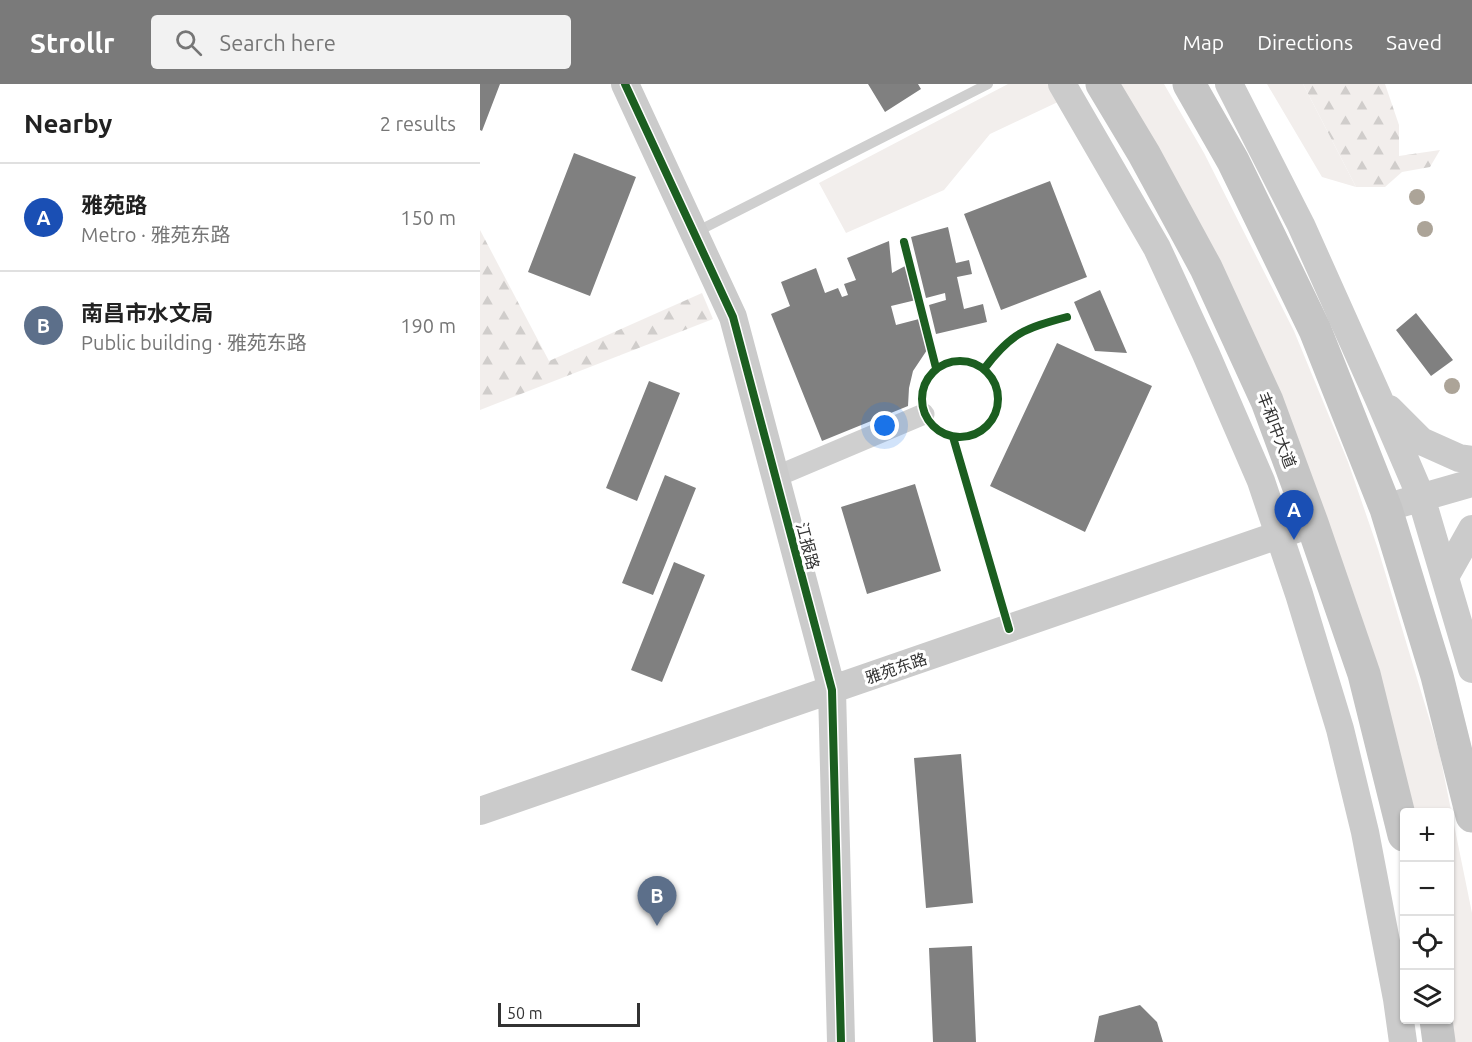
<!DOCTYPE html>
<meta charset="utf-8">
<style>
:root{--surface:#fff;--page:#f2f2f2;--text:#222;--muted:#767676;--line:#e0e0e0;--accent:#7a7a7a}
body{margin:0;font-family:Ubuntu,"Noto Sans SC",sans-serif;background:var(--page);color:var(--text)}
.controls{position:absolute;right:18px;bottom:18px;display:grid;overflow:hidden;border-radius:6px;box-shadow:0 2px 4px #0004}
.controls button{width:54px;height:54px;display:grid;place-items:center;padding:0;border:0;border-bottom:2px solid var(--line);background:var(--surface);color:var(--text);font:30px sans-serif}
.scale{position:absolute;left:18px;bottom:15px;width:142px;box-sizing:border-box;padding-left:6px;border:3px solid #323232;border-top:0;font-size:16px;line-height:21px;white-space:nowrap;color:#323232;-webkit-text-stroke:4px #fff;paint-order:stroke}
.you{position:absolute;left:405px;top:342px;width:21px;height:21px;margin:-15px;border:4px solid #fff;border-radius:50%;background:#1a73e8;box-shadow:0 0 0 9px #1a73e833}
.badge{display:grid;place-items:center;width:39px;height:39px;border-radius:50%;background:var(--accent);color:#fff;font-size:20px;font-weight:700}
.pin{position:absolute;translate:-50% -50px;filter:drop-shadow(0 2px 3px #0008)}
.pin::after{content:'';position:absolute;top:32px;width:21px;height:18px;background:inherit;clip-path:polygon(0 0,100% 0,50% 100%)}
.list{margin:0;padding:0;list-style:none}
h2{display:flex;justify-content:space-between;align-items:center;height:78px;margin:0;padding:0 24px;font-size:26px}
h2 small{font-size:20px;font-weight:400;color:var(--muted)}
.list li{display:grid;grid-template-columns:39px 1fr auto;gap:18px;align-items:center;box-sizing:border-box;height:108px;padding:0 24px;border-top:2px solid var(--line)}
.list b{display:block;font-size:22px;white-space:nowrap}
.list p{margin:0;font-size:20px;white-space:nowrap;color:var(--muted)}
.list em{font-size:20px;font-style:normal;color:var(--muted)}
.icon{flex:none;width:33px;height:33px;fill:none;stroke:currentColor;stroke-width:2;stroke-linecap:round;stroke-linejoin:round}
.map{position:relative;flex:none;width:992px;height:958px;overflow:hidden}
header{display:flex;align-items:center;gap:36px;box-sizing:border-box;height:84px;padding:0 30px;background:var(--accent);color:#fff}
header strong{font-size:28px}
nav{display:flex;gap:33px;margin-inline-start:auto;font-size:21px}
.search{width:420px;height:54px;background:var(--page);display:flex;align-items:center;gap:15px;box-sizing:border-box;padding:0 21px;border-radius:6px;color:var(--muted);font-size:22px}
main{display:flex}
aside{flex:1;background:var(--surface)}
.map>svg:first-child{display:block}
</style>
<header>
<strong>Strollr</strong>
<div class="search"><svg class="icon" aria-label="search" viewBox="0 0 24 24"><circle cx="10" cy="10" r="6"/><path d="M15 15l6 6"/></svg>Search here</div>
<nav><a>Map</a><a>Directions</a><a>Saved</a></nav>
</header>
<main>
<aside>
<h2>Nearby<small>2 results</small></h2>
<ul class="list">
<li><span class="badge" style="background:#1a4fb4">A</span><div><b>雅苑路</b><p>Metro · 雅苑东路</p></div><em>150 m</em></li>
<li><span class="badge" style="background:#5c6f8a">B</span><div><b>南昌市水文局</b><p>Public building · 雅苑东路</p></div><em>190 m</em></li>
</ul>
</aside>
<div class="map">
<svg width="992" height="958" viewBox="0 0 992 958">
<defs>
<pattern id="forest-firs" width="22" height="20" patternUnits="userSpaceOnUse" patternTransform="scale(1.5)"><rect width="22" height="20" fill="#f2eeec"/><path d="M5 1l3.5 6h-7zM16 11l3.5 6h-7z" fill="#d0cdcb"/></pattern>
</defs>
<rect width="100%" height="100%" fill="#fff"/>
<!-- green -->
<path fill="#f2eeec" d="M528,0H569L580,17L510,50L464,106L366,149L339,99Z
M639,0H684L724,69L814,247L868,378L898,465L959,667L992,829V958H974L970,925V728H932L915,655Z
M787,0H823L876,103L842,93Z"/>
<!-- forest -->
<path fill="url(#forest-firs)" d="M823,0H905L919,41V72L960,66L950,83L922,88L905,103H876Z
M0,146L69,277L222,209L233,235L0,326Z"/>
<!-- building -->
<path fill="#808080" d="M0,0H20L2,47L0,46Z
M388,0H438L441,5L405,28Z
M94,69L156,93L110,212L48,188Z
M570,97L607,193L521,226L484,130Z
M468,143L476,179L489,176L492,190L477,193L484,225L503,220L507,238L456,250L449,221L466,216L465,209L446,214L431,153Z
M409,157L412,189L427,181L436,216L411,222L416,241L439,235L447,266L433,287L429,304L428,322L342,357L291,230L310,222L301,198L336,184L345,209L358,204L362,213L368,211L364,200L376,196L367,174Z
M620,206L647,269L615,267L594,218Z
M936,229L973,276L951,292L916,246Z
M577,259L672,302L605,448L510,402Z
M169,297L200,309L157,417L126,404Z
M185,391L216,404L173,511L142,499Z
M435,400L461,487L387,510L361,423Z
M194,478L225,491L182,598L151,586Z
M481,670L493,819L446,824L434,674Z
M492,862L496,958H453L449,864Z
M660,921L677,938L683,958H614L619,932Z"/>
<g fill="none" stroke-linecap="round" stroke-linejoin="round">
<!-- lane -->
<path stroke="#cfcfcf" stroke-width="10" d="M214,149L508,0"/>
<!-- street -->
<path stroke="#cfcfcf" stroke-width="21" d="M295,393L444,330"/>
<!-- secondary -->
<path stroke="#cbcbcb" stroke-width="28" d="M145,0L253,233L352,606L361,958
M582,0L677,164L726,270L781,397L819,510L860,645L885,748L917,915L923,958
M749,0L821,141L898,313L941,413L992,585
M909,325L941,357L979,374L992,376
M922,419L992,399
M965,493L992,445
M0,727L816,445"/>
<!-- primary -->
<path stroke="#c5c5c5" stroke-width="33" d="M622,0L664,70L726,184L787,317L832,439L884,590L924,751
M709,0L753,77L835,246L906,425L957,592L992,732
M956,936L959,958"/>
<defs>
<path id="cycleway" d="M145,0L253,233L352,606L361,958
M424,158L456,284
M442 315a38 38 0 1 1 76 0a38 38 0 1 1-76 0Z
M504,285C531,249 545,244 587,233
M473,353L529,545"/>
</defs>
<!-- cycleway casing -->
<use href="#cycleway" stroke="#fff" stroke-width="11"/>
<!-- cycleway -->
<use href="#cycleway" stroke="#1b5e20" stroke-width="8"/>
</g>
<!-- trees -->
<g fill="#aca498">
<circle cx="937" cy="113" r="8"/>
<circle cx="945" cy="145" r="8"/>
<circle cx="972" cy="302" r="8"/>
</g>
<g text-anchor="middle" stroke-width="6" stroke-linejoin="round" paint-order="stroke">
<!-- street labels -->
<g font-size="16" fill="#323232" stroke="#fff">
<text transform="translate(797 346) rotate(69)" y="6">丰和中大道</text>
<text transform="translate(328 462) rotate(75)" y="6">江报路</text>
<text transform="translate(416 584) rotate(-19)" y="6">雅苑东路</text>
</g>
</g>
</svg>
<div class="controls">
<button>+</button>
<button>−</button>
<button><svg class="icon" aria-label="locate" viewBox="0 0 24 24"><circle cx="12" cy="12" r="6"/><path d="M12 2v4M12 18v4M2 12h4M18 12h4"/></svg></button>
<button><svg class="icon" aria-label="layers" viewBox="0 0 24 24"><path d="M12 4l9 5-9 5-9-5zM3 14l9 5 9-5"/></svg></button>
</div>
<div class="scale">50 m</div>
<div class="you"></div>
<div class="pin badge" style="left:814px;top:456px;background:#1a4fb4">A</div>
<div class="pin badge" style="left:177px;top:842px;background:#5c6f8a">B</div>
</div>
</main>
